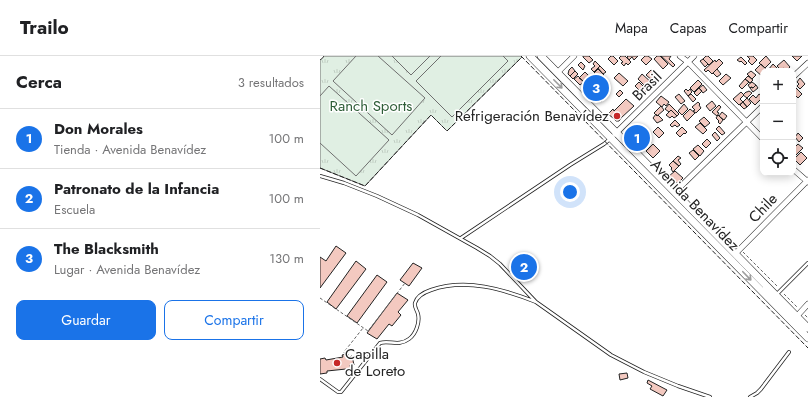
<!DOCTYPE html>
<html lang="es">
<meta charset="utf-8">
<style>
:root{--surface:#fff;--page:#f6f6f6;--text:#202124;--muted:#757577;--line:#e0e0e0;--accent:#1a73e8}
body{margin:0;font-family:Jost,sans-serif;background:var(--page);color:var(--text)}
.controls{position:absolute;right:12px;top:12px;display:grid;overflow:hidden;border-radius:8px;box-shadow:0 2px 10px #0003}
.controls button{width:36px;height:36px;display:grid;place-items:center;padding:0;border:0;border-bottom:1px solid var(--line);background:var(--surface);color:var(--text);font:20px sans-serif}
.you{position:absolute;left:250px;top:136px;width:14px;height:14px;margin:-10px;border:3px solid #fff;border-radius:50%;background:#1a73e8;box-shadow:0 0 0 6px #1a73e833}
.badge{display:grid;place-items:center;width:26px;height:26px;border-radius:50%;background:var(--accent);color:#fff;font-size:13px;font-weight:700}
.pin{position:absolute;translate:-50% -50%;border:2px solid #fff;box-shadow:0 1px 4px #0006}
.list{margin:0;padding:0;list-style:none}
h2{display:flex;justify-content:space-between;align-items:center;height:52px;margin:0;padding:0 16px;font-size:17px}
h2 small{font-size:13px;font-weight:400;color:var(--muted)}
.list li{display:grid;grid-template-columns:26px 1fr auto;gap:12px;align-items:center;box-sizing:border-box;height:60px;padding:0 16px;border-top:1px solid var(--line)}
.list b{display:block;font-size:15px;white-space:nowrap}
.list p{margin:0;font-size:13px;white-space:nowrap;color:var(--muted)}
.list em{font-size:13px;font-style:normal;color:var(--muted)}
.actions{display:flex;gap:8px;padding:12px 16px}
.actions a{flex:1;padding:9px 0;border:1px solid var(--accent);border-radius:8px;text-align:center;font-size:14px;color:var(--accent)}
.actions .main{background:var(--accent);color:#fff}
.icon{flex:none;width:22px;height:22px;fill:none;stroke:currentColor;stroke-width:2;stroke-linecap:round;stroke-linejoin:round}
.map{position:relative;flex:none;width:488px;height:341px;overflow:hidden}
header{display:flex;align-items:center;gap:24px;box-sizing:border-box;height:56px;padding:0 20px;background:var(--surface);border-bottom:1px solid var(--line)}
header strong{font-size:19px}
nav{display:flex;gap:22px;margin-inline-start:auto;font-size:14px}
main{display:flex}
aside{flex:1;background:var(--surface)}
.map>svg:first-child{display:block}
</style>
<header>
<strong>Trailo</strong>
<nav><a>Mapa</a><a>Capas</a><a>Compartir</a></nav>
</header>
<main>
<aside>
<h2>Cerca<small>3 resultados</small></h2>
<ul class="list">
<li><span class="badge">1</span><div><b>Don Morales</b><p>Tienda · Avenida Benavídez</p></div><em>100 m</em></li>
<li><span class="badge">2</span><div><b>Patronato de la Infancia</b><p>Escuela</p></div><em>100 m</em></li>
<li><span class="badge">3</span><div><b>The Blacksmith</b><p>Lugar · Avenida Benavídez</p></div><em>130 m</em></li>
</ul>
<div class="actions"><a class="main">Guardar</a><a>Compartir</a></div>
</aside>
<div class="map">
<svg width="488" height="341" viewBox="0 0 488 341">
<defs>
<pattern id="park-tufts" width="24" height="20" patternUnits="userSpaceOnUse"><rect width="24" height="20" fill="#e0efe3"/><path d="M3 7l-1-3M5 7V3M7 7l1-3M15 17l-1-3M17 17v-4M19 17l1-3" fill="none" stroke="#c0cdc2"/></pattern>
</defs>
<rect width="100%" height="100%" fill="#fff"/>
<!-- park -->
<path fill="url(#park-tufts)" stroke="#6f6f6f" d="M0,0H201L202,1L127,75L111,59L45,130L0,112Z"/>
<!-- pitch -->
<path fill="#e0efe3" stroke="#6f6f6f" d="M36,0H58L105,42L72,79L13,25Z
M72,0H110L91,19Z
M121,0H183L188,5L132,61L96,25Z
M9,30L69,84L36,120L0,87V40Z"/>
<!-- building -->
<path fill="#f3c9c0" stroke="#222" d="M263,0H269L273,4L269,7L263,1Z
M291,0H293L298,5L294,9L288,3Z
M301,0H305L311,6L308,9L306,7L304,10L301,7L303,6L299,2Z
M308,0H318L314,4L312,1L309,4L307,1Z
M325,0H328L332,3L326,9L321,4Z
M337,0H340L348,8L343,13L334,3Z
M341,0H351L349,3L355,9L353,11Z
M386,0H388L393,5L389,9L383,3Z
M427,0H433L437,4L432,9L428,5L430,3Z
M446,0L451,6L445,12L439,7Z
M472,0H482L477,5Z
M421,1L427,7L425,9L421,5L420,6L417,4Z
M383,3L388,8L385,11L380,5Z
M399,3L403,7L392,18L388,14L386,16L384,14L395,4L396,6Z
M464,4L470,11L466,15L464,12L461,14L457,10Z
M275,5L280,10L274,16L271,13L275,10L273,8Z
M261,6L265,10L263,14L258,9Z
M441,8L446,13L443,15V21L435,14Z
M453,8L458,13L457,15H450L448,14Z
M280,10L286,16L283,18L278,12Z
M252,11L255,15L250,20L248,18L249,14Z
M278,13L284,19L280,22L274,17Z
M397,13L401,18L397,21L393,17Z
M331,14L338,20L333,25L326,19Z
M255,15L258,18L253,23L250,20Z
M431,15L436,19L432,23L427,18Z
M265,16L269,20L264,26L259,22Z
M299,17L308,25L303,30L294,22Z
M322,18L332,27L327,32L318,23Z
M406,18L411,22L403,29L399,25Z
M258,20L264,26L260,29L254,23Z
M428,20L433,24L430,27L425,23Z
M480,22L485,28L480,33L477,30L479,28L477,26Z
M425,23L429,26L422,33L419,30Z
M378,24L382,28L374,36L370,32Z
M319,26L327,34L323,38L315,30Z
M432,26L436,29L433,32L431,31L430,32L428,29Z
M275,28L277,29L278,28L280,30L279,32L280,33L278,35L277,34L275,35L273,33L274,32L272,31Z
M383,29L387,34L383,37L379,32Z
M436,29L438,32L433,36L430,32L431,31L433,32Z
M379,32L382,35L377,40L374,37Z
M476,32L482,38L478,42L475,39L473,41V34Z
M366,33L368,35L370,33L372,36L368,40L364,35Z
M300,34L303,37L299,41L296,38Z
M283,35L288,39L281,46L277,42Z
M429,35L432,37L427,42L423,39L426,36H427Z
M421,36L424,39L420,43L423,46L419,49L413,43Z
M359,38L365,45L361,48L355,41Z
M371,38L376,43L373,46L368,40Z
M439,38L443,41L435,49L429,43L433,39L436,42Z
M341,40L349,46L346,50L344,48L342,51L336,46Z
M427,42L431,47L427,51L423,46Z
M306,43L314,50L301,62L297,58L293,62L288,58L293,53L294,55Z
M392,45L396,50L390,55L386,50Z
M378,46L380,48L379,49L381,52L376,57L373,55L375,54L372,51Z
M423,46L427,51L424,53L420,49Z
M349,48L359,58L357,60L351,54L349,56L345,53Z
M364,48L368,53L362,59L358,55Z
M399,49L401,51L397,56L399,57L397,60L392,56Z
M341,50L344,54L337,60L334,57Z
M370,53L375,57L367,65L363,60Z
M351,54L357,60L354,62L352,60L350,62L346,59Z
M402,56L407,60L404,64L399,60Z
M297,58L301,62L299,65H296L293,62Z
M336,58L337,60L338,59L343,64L337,67L333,62Z
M398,59L403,64L400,68L398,66L399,65L396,62Z
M384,61L390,67L385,71L379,65Z
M355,64L360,69L357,71L355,69L352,71L350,69Z
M380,67L387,74L383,78L375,71Z
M399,70L405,77L402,79L396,73Z
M338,71L344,77L339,82L333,76Z
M362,71L367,76L365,78L364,77L360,81L356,77Z
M395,76L400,82L397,85L392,79Z
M319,77L321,80L315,86L313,84Z
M478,77L483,82L479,86L475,81Z
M321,80L325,83L319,89L316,86Z
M327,83L331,86L326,92L322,88Z
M387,83L391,87L386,92L382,88Z
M333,88L340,95L333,102L326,95Z
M478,88L483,92L476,99L473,95V93Z
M378,89L384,95L380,100L373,93Z
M373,94L379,100L375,104L369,97Z
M481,96L487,102L480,109L474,103Z
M358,100L361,102L358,104L361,108L359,110L353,105Z
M353,105L359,110L353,116L351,113L352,112L349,109Z
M355,115L363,122L358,127L354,126L349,120Z
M16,190L26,197L0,232V201L6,205Z
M36,205L46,213L16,253L7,246Z
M93,207L102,212L89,230L80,224Z
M57,219L67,226L37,267L27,260Z
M77,237L88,244L78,256L81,259L72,270L69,268L57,283L47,277Z
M28,298L29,301L32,300L34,309H30L31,314H26V313L7,315V317L0,318V303L5,302L6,304L23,301L22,299Z
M307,317L308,322L300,324L299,318Z
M328,324L347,334L343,340L330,333L332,330L327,327Z"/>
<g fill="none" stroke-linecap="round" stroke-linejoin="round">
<defs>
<path id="service" d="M0,2L2,0
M0,120L24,127L57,140L98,159L157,192L170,200L180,208L216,246L291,299L324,316L358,330L390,341
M141,182L250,109L284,88L290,83
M456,239L488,207
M0,323L18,336H21L60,287C70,284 78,291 89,283C96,278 100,266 98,258C97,254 94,251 95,247C97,240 105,236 111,234C146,222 183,233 216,246
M430,341L437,337L441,333L469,296"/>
<path id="minor" d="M360,0L368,6L443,83
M238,16L254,0
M473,21L488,7
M295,78L374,0
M473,113L488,126
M355,136L443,50
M416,197L488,124
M477,260L488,248"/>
<path id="secondary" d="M210,0L488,282
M221,0L488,272"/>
</defs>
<!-- service casing -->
<use href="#service" stroke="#222" stroke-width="4"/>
<!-- minor casing -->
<use href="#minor" stroke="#222" stroke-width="6"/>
<!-- secondary casing -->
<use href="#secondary" stroke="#222" stroke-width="8"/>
<!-- path -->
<path stroke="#646464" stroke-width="1" stroke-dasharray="3 2" stroke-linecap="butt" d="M409,182L416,188
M423,196L458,231
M464,238L477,251
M0,242L48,275L85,227
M485,259L488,262
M25,299L24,296L43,272"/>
<!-- service -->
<use href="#service" stroke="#fff" stroke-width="2.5"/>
<!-- minor -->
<use href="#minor" stroke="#fff" stroke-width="5"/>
<!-- secondary -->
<use href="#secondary" stroke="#fff" stroke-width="7"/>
<!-- fence -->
<path stroke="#222" stroke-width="1" stroke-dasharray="5 2" stroke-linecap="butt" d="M201,0L488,292
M0,112L45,130L111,59L127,75L202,1"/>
</g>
<!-- one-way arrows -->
<defs><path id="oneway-shaft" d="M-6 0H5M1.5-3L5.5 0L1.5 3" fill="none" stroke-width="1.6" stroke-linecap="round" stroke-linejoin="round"/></defs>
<g stroke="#9c9c9c">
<use href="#oneway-shaft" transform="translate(238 28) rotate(45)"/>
<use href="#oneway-shaft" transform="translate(427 220) rotate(46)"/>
</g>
<!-- markers -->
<g fill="#c62828" stroke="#fff" stroke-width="1.5">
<circle cx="297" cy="60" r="4"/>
<circle cx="17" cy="307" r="4"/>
</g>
<g text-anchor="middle" stroke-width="3" stroke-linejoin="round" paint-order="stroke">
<!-- street labels -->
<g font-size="15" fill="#222" stroke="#fff">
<text transform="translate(327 30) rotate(-45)" y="5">Brasil</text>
<text transform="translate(375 149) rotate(46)" y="5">Avenida Benavídez</text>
<text transform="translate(443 152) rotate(-46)" y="5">Chile</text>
</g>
<!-- park labels -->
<g font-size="15" fill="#2f5e38" stroke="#fff">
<text x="51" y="55">Ranch Sports</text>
</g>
<!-- poi labels -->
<g font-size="15" fill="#222" stroke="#fff" text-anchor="end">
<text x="289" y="65">Refrigeración Benavídez</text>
<text x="25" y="303" text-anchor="start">Capilla<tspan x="25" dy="17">de Loreto</tspan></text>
</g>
</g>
</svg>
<div class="controls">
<button>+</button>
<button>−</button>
<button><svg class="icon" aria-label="locate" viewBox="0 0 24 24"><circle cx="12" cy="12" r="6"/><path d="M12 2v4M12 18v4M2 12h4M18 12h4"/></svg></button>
</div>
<div class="you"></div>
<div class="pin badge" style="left:317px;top:82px">1</div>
<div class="pin badge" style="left:204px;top:211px">2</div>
<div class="pin badge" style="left:276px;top:32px">3</div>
</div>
</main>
